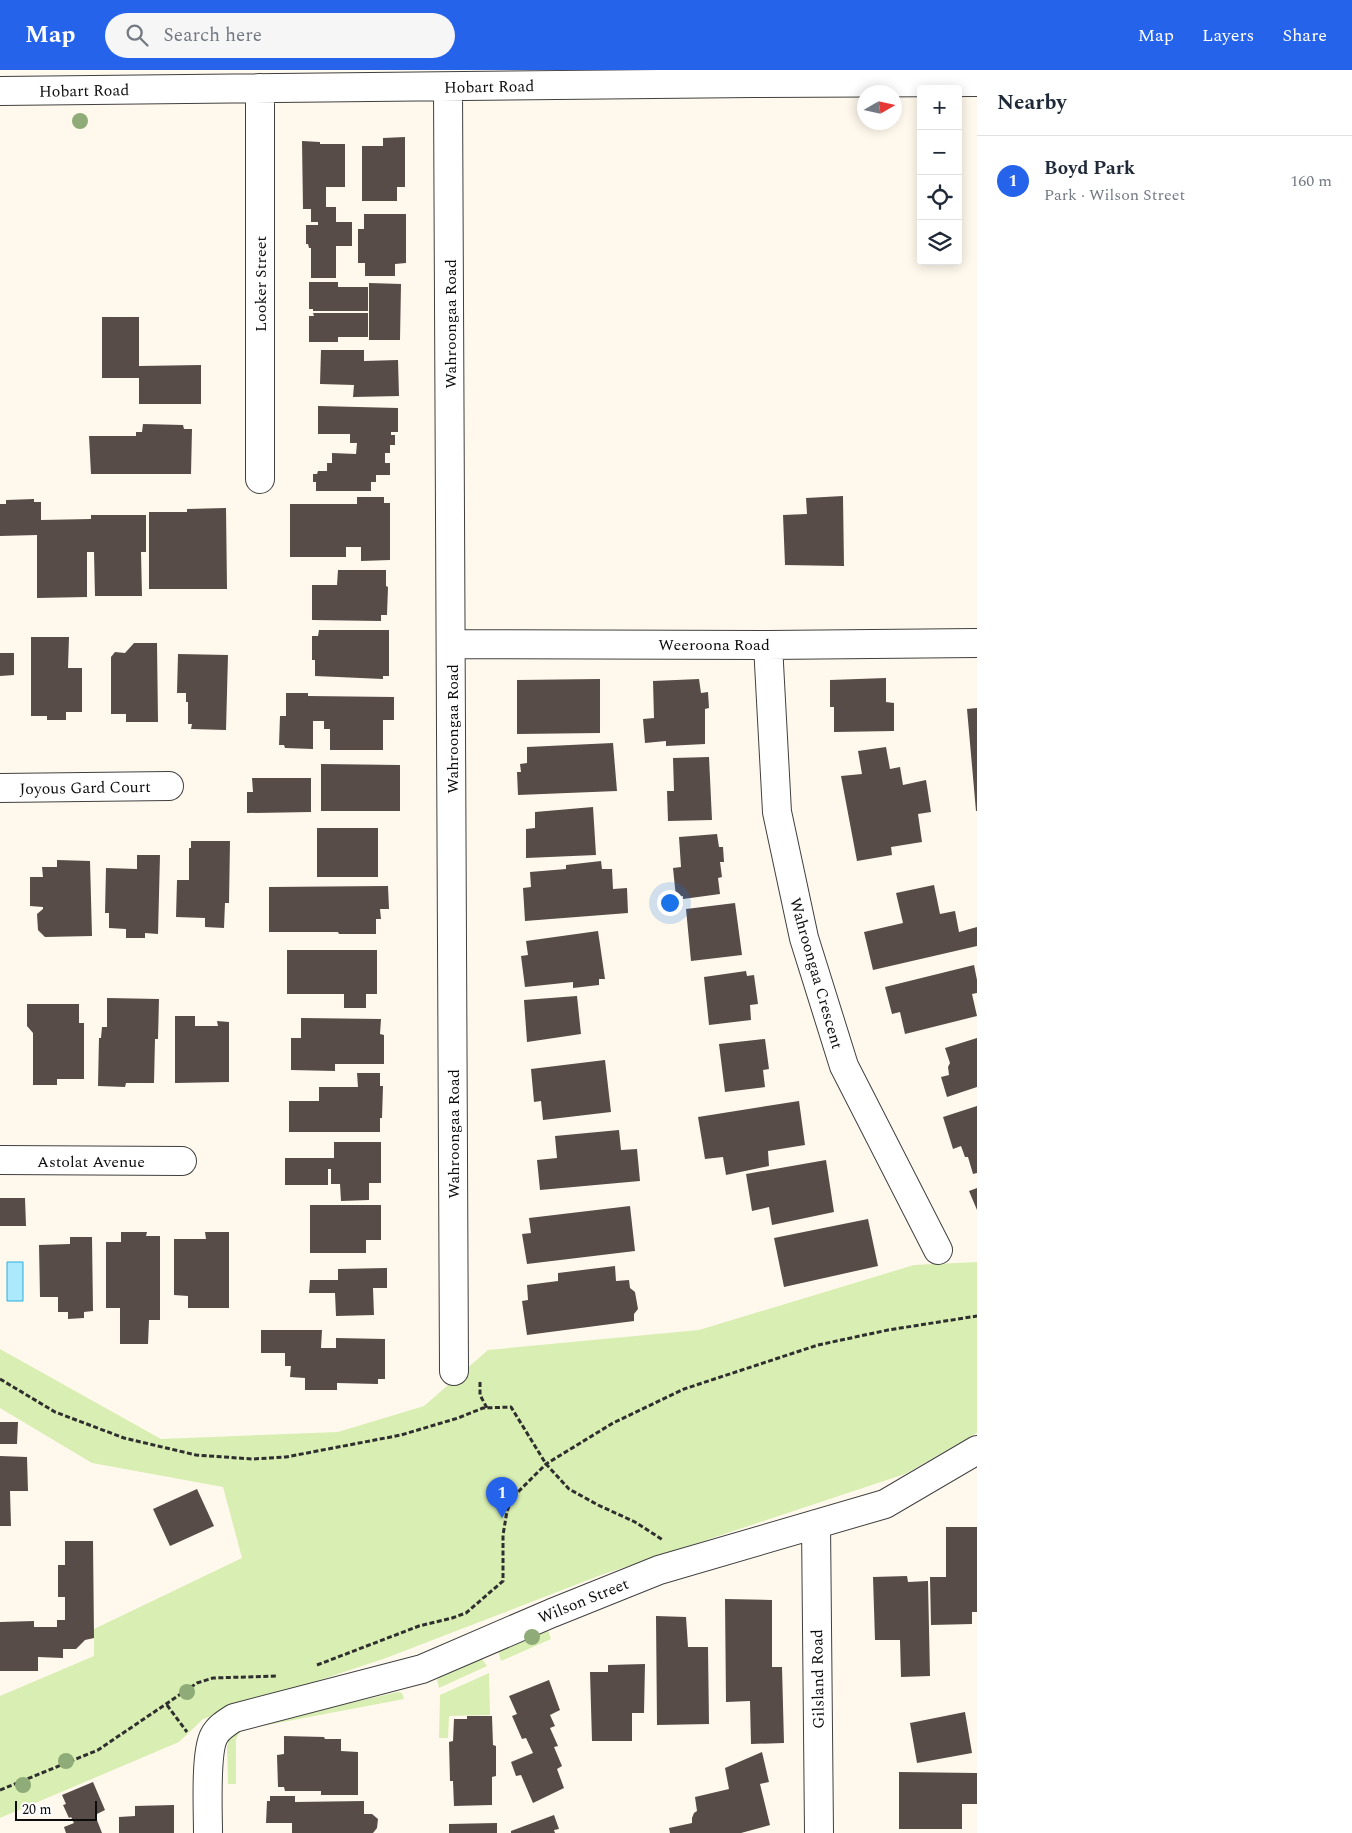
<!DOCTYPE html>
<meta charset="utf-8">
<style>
:root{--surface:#fff;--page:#f6f6f7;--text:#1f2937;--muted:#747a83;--line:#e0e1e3;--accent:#2563eb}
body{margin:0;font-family:Spectral,serif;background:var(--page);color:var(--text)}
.controls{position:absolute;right:15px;top:15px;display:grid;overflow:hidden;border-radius:5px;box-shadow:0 2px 12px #0003}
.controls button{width:45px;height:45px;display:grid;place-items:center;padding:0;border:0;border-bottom:1px solid var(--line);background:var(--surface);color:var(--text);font:25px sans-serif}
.compass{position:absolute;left:857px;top:15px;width:45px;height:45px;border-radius:50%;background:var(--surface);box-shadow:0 2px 12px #0003;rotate:81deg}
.scale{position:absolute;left:15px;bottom:12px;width:82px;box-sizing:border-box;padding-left:5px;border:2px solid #0d0d0d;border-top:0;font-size:14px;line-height:18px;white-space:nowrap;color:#0d0d0d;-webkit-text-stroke:4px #fff;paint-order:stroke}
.you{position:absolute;left:669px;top:832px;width:18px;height:18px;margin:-12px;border:4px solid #fff;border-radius:50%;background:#1a73e8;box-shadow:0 0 0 8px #1a73e833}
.badge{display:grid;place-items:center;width:32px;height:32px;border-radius:50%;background:var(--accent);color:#fff;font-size:16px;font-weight:700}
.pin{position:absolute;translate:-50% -41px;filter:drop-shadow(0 1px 2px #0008)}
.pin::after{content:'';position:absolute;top:26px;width:18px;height:15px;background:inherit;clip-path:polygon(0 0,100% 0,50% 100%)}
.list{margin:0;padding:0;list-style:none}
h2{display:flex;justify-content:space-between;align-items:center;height:65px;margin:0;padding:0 20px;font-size:21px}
h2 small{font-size:16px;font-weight:400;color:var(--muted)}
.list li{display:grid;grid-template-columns:32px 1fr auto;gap:15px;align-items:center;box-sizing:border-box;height:90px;padding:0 20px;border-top:1px solid var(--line)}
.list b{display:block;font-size:19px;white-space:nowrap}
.list p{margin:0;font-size:16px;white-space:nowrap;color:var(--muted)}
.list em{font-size:16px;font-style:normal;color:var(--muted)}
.icon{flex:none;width:28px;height:28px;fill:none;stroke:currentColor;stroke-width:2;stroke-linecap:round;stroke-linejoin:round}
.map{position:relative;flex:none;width:977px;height:1763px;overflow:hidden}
header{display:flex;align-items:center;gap:30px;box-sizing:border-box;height:70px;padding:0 25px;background:var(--accent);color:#fff}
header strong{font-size:24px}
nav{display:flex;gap:28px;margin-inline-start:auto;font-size:18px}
.search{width:350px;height:45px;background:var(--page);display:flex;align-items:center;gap:12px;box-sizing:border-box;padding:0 18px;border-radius:28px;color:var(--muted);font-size:19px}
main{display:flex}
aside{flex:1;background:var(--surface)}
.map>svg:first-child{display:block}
</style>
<header>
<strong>Map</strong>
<div class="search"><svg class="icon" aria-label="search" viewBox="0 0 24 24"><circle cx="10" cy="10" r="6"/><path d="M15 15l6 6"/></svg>Search here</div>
<nav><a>Map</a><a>Layers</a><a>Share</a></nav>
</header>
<main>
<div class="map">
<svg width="977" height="1763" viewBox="0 0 977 1763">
<rect width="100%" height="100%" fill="#fff9ed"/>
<!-- green -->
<path fill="#d9eeb2" d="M977,1192V1363L905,1404L601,1505L386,1588L203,1649L179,1672L0,1748V1626L94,1586V1559L242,1488L223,1417L92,1393L0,1338V1279L161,1369L338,1362L424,1336L488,1280L699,1260L914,1195Z
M548,1560L551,1569L501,1591L498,1581Z
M482,1589L487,1596L439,1618L437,1609Z
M489,1603L490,1645L449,1646L448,1668H439L440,1625Z
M398,1622L402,1623L404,1629L241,1660L236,1669V1714H228L227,1677L230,1666L240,1658Z"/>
<!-- water -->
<path fill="#abe9fd" stroke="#2aaddc" d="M7,1192H23V1231H7Z"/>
<!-- building -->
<path fill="#574c48" d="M405,67V117H397V131H362V76H383V68Z
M302,71L320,72V74H345V117H326V137H336V152H352V176H336V208H311V178H309L308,174H306V155H318V152H311V139H303Z
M364,144H406V193L395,194V206H365V193H358V159H364Z
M309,212H338V217H368V241H313V239H309Z
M369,213L401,214L400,270H369Z
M313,243H368V267H338V272H309V246H314Z
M102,247H139V296L201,295V334H139V308H102Z
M321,280H364V291L398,290L399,326L353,327L354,315L320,314Z
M318,336L398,338V362H391V365H395V375H390V383H385V393H390V405H376V412H371V421H316V412H313V404H317L318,401H327V393H332V383L356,384L357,373H350V364H318Z
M143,354L183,355L184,359H192L191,404H91L89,366H136V362H142Z
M843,426L844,496L785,495L783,445L807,444L806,428Z
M357,427H384V433H390V490L361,491V477H346V487H290V434H357Z
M34,429V432H41V450L91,449V445H146V482H141L142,526H95L94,482H87V527L37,528V465L0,466V434H6V430Z
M226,438L227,519H149V442H187V439Z
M338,500H386V516L388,517L387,545H381V551L312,550V515H337Z
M319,560H389V606H383V609L315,606V590H312V566H318Z
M31,567H69L68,598H82V642H66V650H47V646H31Z
M134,573H157L158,652H126V644H111V587L115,582L125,583Z
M0,583H14V605L0,606Z
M178,584L228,585L226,660L191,659L192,654H188V632H186V623H177Z
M886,608V632L894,633V661L834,662V637H830V610Z
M600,609V663L517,664V610Z
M699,609L701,623L708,622L709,638L705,639V674L666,676V671L645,673L643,649L654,648L653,611Z
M286,623H308V626L394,627V650H383V680H330V659H324V651H313V679L285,678L284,675H279L280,646H286Z
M977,638V741H976L967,639Z
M613,673L617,721L518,725L517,702H521L520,694L527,693V677Z
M886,677L890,699L900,697L903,715L926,710L931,742L918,744L922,772L891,777L892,785L857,791L841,706L862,704L858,681Z
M709,687L712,750L668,751L667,721H674L673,688Z
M321,694L400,695V741H321Z
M252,708H311V742L247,743V722H253Z
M593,737L596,785L526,788V759L535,758V742Z
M317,758H378V807H317Z
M717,764L719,777H723L724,792H720L722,807L718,808L720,824L683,829V826L676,827L673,798L681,797L679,767Z
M191,771H230L229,833H225L224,858L205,857V848L176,847L177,810H189V778H191Z
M137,785H160L158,864L145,863V868H126V859L109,858V843H105L106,798L137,799Z
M57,790L90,791L92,866L45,867L38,860L37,844L43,839V837L30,836V807H43L42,797H57Z
M601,791L602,799H612L613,819L627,818L628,843L525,851L523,818L531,817L530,802L566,799V795Z
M934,815L940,844L955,841L959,862L977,857V876L873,900L864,862L903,853L896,823Z
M388,816L389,839H380L381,849H376V864H339L338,862H269V817Z
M735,833L742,885L691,891L686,839Z
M598,861L605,909H599V915L573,918V912L525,917L521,886L528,885L526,871Z
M287,880H377V924H366V938H344V924H287Z
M974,895L977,910V923L972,924L977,946L905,964L900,942L892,944L885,917Z
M746,901L747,906L754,905L758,934L750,935L751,950L709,955L704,907Z
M577,926L581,964L527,972L524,930Z
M107,928L159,929L158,969H155L154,1013H126L125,1017L98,1016L99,968H101L102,957H107Z
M27,934H79V953H84V1009H57V1015H33V963L27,956Z
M175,946H195V956H218L217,951L229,952V1012L175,1013Z
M301,948L381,949L380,964L384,965V994H335V1001L291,1000V968H301Z
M977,968V1017L947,1027L941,1007L949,1005L948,997L950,993L945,978Z
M765,969L769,999L763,1000L765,1017L725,1022L719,974Z
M605,990L611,1042L543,1050L541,1031L534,1032L531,999Z
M357,1003H380V1016H383L382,1048H380V1062H289V1031H319V1017H358Z
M799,1031L805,1075L768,1081L769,1096L726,1105L723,1087L705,1089L698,1047Z
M977,1036V1103L973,1104L968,1087H965L961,1076L953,1079L943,1047Z
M619,1060L621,1080L637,1079L640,1111L540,1120L537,1090L557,1088L555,1066Z
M334,1072H381V1113H369V1130L341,1131L340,1114H331V1099H328V1115H285V1088H334Z
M826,1090L834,1142L772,1155L769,1137L752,1141L746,1104Z
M977,1118V1140L969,1121Z
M0,1128H25L26,1156H0Z
M310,1135H381V1170H366V1183H310Z
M630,1136L635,1181L527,1194L522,1164L531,1163L529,1148Z
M868,1149L878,1196L784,1217L774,1168Z
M121,1162H147L146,1166H160V1250H149L148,1274H120V1238H106V1172H121Z
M205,1162H229V1238H188V1226L174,1225V1169H206Z
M70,1167H92L93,1241L84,1242V1248L68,1249V1242H58V1227H40L39,1175L70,1174Z
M615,1196L616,1211L629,1210L630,1218L635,1222L638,1239L634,1244V1251L527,1265L522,1231L528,1230L527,1215L558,1211V1203Z
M387,1198V1218H373L374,1245L336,1246L335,1223H309L310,1210H338V1199Z
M261,1260H322L321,1278H336V1268L385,1269V1309H378V1314L337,1313V1320H305V1308L290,1307L291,1296H285V1283H261Z
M0,1352H18L17,1374H0Z
M0,1386L27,1387L28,1421H10L11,1456H0Z
M197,1419L214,1456L170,1476L153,1439Z
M946,1457H977V1542H972V1554L931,1555L930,1507H946Z
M65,1471H93L94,1568L85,1570L76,1579H63V1588L38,1587V1601H0V1552L34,1551V1557H57V1550H65V1527H58V1495H65Z
M907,1506L908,1512L928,1511L930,1606L901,1607L900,1570H875L873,1507Z
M725,1529L772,1530V1597H782L784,1673L751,1674L750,1631L726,1632Z
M656,1546L686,1547L688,1577H708L709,1654L657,1655Z
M645,1594L644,1643H632V1671H592L590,1602H608V1595Z
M549,1610L560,1640L550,1645L555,1656L550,1658L558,1676L554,1677L562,1696L557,1699L564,1718L533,1733L521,1705L516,1706L511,1692L533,1683L526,1668L522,1669L512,1646L517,1644L509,1626Z
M965,1642L972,1683L917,1693L910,1653Z
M467,1646H492L493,1675L496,1676V1706L492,1707V1735L454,1736L453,1711H450L449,1672L453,1671L454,1649H467Z
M284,1666L324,1667L325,1669H341V1681L358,1682V1725H321V1721H285L284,1717H278L277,1685L284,1684Z
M762,1682L769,1712L760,1714L770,1755L741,1763H670L669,1758L692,1753V1748L694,1743L697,1741L695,1727L729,1719L725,1698Z
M899,1702L977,1703V1734H962V1759H899Z
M93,1712L105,1740L95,1745L102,1763H66L64,1757L74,1753L71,1747L69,1748L63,1735L66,1734L62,1725Z
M270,1726H295V1732L364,1731V1744H372L378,1749L377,1758L373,1763H292V1753H266L267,1731H270Z
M174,1735V1763H119V1747L135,1746V1736Z
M554,1745L559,1759L554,1760L555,1763H511V1761Z
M497,1753V1763H449V1754Z"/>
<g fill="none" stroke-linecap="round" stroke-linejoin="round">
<defs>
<path id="minor" d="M448,17L454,1301
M260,18V409
M0,21L753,13L977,12
M451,574L768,575L977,573
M768,575L777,742L804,868L844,996L938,1180
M0,718L169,716
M0,1090L182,1091
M816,1454L819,1763
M208,1763C208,1741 205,1683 214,1666C218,1658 226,1653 234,1648L422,1599L552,1543L659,1500L885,1434L977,1380"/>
</defs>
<!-- minor casing -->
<use href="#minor" stroke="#404040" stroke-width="30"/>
<!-- path -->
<path stroke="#2f2f2f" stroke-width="3" stroke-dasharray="5 2.5" stroke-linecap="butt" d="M0,1309L55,1342L124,1368L196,1385L252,1389L286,1387L401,1365L458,1348L483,1338L511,1337L546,1394L569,1419L598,1435L635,1452L663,1470
M480,1312V1325L487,1338
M317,1595L419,1556L452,1548L466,1543L503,1511V1465L507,1441L513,1427L546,1394L613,1353L684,1319L818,1275L888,1260L977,1246
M167,1635L187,1662
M0,1720L98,1680L197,1613L213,1608L277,1606"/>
<!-- minor -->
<use href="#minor" stroke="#fff" stroke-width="28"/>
</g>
<!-- trees -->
<g fill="#8fab77">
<circle cx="80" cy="51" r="8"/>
<circle cx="532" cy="1567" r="8"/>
<circle cx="187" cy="1622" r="8"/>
<circle cx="66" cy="1691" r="8"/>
<circle cx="23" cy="1715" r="8"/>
</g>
<g text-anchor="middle" stroke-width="5" stroke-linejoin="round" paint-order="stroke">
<!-- street labels -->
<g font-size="16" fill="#0d0d0d" stroke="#fff">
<text transform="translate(489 16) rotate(-1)" y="6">Hobart Road</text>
<text transform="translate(84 20) rotate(-1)" y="6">Hobart Road</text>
<text transform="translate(260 214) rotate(-90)" y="6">Looker Street</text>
<text transform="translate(450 254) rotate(-90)" y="6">Wahroongaa Road</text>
<text x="714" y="580">Weeroona Road</text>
<text transform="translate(452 659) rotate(-90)" y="6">Wahroongaa Road</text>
<text transform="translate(85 717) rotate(-1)" y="6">Joyous Gard Court</text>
<text transform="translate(817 903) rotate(74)" y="6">Wahroongaa Crescent</text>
<text transform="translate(453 1064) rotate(-90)" y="6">Wahroongaa Road</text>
<text x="91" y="1097">Astolat Avenue</text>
<text transform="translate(583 1530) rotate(-22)" y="6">Wilson Street</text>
<text transform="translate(817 1609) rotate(-91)" y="6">Gilsland Road</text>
</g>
</g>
</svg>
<div class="controls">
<button>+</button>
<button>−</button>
<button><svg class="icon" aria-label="locate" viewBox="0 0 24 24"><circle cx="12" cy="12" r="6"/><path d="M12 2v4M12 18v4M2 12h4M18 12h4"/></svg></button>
<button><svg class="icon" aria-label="layers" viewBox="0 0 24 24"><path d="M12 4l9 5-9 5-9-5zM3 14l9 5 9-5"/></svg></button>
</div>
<svg class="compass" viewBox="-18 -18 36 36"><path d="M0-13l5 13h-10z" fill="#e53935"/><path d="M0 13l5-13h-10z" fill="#747a83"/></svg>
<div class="scale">20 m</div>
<div class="you"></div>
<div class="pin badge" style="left:502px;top:1448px">1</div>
</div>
<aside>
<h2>Nearby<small></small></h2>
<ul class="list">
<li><span class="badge">1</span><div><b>Boyd Park</b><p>Park · Wilson Street</p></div><em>160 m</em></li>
</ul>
</aside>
</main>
